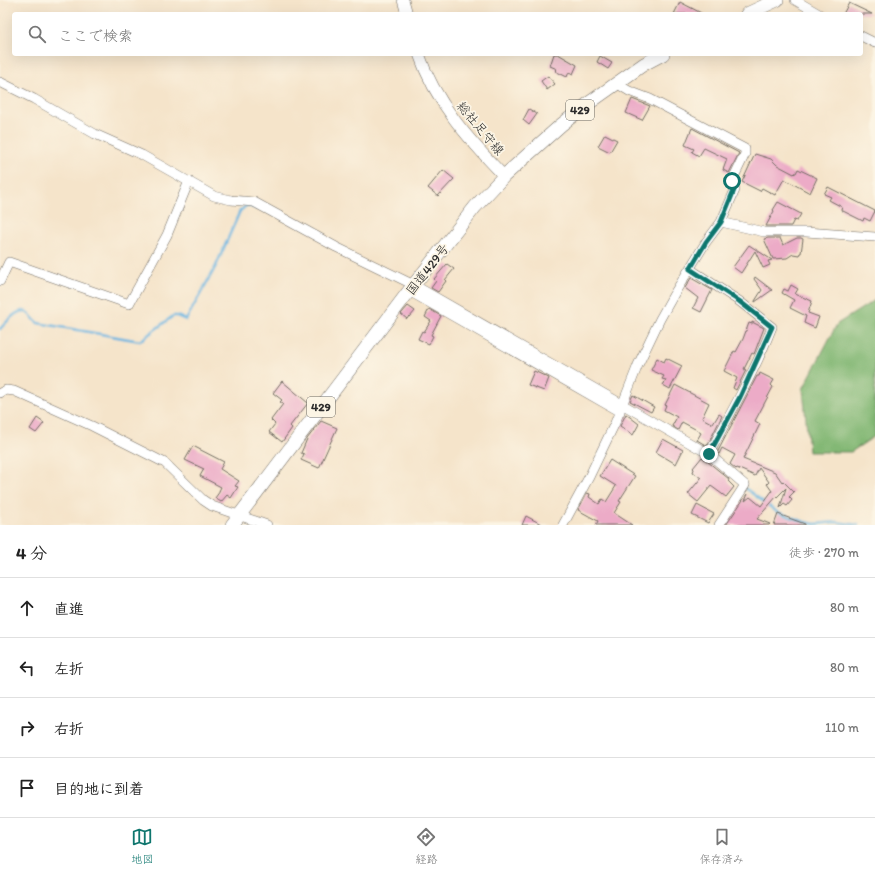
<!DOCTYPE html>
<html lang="ja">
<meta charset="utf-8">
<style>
:root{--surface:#fff;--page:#f2f2f2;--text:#222;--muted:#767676;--line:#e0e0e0;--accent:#0f766e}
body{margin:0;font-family:Itim,"Klee One",sans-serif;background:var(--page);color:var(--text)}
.stop{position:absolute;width:12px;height:12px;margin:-9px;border:3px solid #0f766e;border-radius:50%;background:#fff}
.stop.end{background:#0f766e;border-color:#fff;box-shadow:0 1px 4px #0008}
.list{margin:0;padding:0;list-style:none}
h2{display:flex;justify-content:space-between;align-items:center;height:52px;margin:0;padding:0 16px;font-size:17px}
h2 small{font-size:13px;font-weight:400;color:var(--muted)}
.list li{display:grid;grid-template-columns:26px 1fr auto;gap:12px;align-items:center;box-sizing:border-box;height:60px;padding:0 16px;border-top:1px solid var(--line)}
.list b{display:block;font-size:15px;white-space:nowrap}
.list em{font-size:13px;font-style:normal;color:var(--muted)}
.icon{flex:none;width:22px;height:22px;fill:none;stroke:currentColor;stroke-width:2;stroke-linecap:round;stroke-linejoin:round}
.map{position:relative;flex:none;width:875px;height:525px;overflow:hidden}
.search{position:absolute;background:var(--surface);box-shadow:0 4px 16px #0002;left:12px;right:12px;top:12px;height:44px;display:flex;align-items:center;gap:10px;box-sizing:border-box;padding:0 14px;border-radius:4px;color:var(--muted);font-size:15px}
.sheet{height:292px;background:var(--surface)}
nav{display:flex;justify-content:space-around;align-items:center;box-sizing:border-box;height:56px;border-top:1px solid var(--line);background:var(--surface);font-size:11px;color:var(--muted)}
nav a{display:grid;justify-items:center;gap:2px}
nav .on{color:var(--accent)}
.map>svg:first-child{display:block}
</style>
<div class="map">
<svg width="875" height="525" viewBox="0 0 875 525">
<rect width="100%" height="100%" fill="#fcf5e5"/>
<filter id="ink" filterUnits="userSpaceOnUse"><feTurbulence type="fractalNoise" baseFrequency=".025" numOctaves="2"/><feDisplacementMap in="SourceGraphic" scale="8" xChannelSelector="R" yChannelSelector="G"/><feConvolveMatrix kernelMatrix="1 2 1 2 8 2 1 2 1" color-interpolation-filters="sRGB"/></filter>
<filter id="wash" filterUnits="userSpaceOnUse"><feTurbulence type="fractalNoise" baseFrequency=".012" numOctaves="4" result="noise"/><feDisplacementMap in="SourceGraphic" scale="16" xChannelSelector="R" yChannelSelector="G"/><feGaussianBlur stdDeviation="0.9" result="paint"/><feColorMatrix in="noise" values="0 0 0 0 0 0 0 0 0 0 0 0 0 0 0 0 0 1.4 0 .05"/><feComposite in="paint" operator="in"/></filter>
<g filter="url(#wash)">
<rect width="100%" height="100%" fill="#f5e4ca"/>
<!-- forest -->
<path fill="#83b874" stroke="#577250" d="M875,300V436L851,452H809L803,389L837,324Z"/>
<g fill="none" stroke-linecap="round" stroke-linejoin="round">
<!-- stream -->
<path stroke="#68b4e1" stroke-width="2.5" d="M0,329C5,324 18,307 26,312C31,314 33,320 38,323L140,341L173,316H177L186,320L216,266L240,211L247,205L258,209
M745,488L777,512L805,522L815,524L837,522L858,525"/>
</g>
<g id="blocks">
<!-- building -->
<path fill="#ecabc7" d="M680,2L703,14H674Z
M849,3L872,14H843Z
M554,54H558L577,65L573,74L569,72L567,77L555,71L557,69L550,66Z
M600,56L612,63L608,69L597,62Z
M548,76L555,84L547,90L541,81Z
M632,99L650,106L642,120L626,113Z
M529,109L537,114L529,125L523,120Z
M692,128L739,153L729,173L723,170L727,159L704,148L699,156L692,152L694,149L685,145Z
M605,134L617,140L610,152L598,146Z
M755,154L771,159L777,165L794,174L795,173H796L798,169L817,178L810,193L784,179L775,195L762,188L760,191L742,182Z
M443,170L454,179L438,196L428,188Z
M828,187L875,211L870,221L864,218L863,221L841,210L842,207L829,200L831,197L824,194Z
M778,202L801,214L797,221L794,220L791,226H766L774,211L773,210Z
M768,238H780L783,245L797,238H801L803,239L801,253H800L799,255L793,254L787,258L773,259L764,239Z
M749,245L772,260L768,261L770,265L763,268L755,251L741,273L733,267Z
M447,264L454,269L445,280L446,281L438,292L431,288L436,281L434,279Z
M755,277L772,290L755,302V301L762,290L754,279Z
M691,278L712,290L701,312L693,308L698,298L685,288Z
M791,285L798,289L795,294L812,301L808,313L819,317L815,328L804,323L806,316L790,308L794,300L782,293L784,289L788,291Z
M408,306L415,311L410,317L409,316L407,319L401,314Z
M429,309L441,316L431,335L433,336L429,344L418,339L422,331L424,332L431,321L425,317Z
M752,322L764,328L754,354L752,353L744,369L746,370L736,390L733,388L737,378L724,371L734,351L736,352L743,339L749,323L752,324Z
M657,358L664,362L666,358L682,366L670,389L663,385L666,380L662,379L664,376L651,370Z
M534,371L549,378L544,391L528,385Z
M760,373L774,380L771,385L773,387L755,421L760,424L743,459L775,472L782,482L783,481L794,492L789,497L792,500L787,506L784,504L780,508L786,488L777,497V496L757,519L770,524L769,525H726L747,494H748L745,501L750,497L761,506L772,491L767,484L769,482L759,468L755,476L737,468L736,469L730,464L735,455L722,448L719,454L717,453L757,376H759Z
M282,381L308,403L290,426L292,428L282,442L269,432L275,424L271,420L283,404L280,402L282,400L273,393Z
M675,385L709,403L702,418L713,424L719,414L722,416L707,446L697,440L701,433L695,429L682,422L678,430L672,426L677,417L664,410L666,405H665Z
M633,395L654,407L651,412L630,401Z
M626,414L639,424L633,435L620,426Z
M37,418L44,423L36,433L30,429Z
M321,421L337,428L319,468L301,460L304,454L301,453L307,439Z
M663,439L683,450L676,464L656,452Z
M193,446L224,462L220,469L239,481L235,486L238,487L231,498L227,495L221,502L215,498L220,491H219L221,487L200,476L204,469L185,460Z
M702,457L729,479L728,481L734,487L726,497L711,486L698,502L688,494L701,478L693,472L694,469L693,468Z
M610,460L635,476L619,501L621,502L614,513L632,525H596L598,521L578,510L587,493L590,494L589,497L599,504L602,499L606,502L616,486L600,476Z
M697,505L714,514L708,523L692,515Z
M778,514L805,524V525H774Z
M526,516L543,525H522Z"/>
</g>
</g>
<g filter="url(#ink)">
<use href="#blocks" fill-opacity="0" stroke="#726c63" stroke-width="1"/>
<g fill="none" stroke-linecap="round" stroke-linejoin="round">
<defs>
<path id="minor" d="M795,0L819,14
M861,36L875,43
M0,82L34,99L95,134L142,155L214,196L231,200L254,202L336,247L414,285L709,454L745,485L719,525
M721,222L764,232H806L875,237
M690,269L739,301L772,327C755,371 731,412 709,454
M0,281L9,262L129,304L167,235L189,181
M409,291L620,412
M0,393L6,390L14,391L92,426L165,463L203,500L212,506L267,525
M563,525L589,477L615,423L638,365L660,319L674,294L706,242L721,222L735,190L732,181L745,154V149L650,99L629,91L616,83"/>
<path id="major" d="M403,0L407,14
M419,54C435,102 469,140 504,176"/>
<path id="highway" d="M747,14L777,0
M232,525L409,291L475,207L504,176L561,125L589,103L644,64L663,54"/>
</defs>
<!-- minor casing -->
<use href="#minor" stroke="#726c63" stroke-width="10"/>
<!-- major casing -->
<use href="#major" stroke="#726c63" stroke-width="12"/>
<!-- highway casing -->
<use href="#highway" stroke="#726c63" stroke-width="14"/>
<!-- minor -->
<use href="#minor" stroke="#fff" stroke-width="9"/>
<!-- major -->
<use href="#major" stroke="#fff" stroke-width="11"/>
<!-- highway -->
<use href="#highway" stroke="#fff" stroke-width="13"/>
</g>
</g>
<g fill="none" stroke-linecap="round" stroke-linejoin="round" filter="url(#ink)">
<!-- route -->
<path stroke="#0f766e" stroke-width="5" d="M709,454L740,397L772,327L739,301L690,269L706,242L721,222L734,190L732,181"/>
</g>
<g text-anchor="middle" stroke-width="3.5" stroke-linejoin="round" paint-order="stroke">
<!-- shield labels -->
<g fill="#fcf5e5" stroke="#6a6863" stroke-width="1">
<rect x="566" y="100" width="28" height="20" rx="3"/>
<rect x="307" y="397" width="28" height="20" rx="3"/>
</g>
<g font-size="12" font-weight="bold" fill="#2b2b2b">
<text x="580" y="114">429</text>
<text x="321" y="411">429</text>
</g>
<!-- street labels -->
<g font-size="13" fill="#2b2b2b" stroke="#fcf5e5">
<text transform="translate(481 128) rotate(50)" y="5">総社足守線</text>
<text transform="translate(427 269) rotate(-52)" y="5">国道429号</text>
</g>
</g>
</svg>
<div class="stop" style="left:732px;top:181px"></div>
<div class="stop end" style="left:709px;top:454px"></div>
<div class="search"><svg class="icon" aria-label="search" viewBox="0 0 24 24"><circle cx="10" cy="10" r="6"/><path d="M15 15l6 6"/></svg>ここで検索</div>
</div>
<section class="sheet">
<h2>4 分<small>徒歩 · 270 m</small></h2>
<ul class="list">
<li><svg class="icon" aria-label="ahead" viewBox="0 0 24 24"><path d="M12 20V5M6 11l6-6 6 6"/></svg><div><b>直進</b></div><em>80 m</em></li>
<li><svg class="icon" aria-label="left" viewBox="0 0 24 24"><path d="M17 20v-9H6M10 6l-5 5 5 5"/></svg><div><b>左折</b></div><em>80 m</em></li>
<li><svg class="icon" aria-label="right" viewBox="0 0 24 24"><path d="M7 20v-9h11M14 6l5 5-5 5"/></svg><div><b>右折</b></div><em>110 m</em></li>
<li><svg class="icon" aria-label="arrive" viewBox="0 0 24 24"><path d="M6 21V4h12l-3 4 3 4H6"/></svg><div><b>目的地に到着</b></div></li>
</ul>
</section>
<nav>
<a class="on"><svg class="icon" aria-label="map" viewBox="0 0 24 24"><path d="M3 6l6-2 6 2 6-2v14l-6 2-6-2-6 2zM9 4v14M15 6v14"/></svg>地図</a>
<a><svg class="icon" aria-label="directions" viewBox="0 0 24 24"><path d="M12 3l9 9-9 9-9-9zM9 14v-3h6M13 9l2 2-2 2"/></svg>経路</a>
<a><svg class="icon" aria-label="saved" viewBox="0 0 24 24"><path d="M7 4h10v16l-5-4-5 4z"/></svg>保存済み</a>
</nav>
